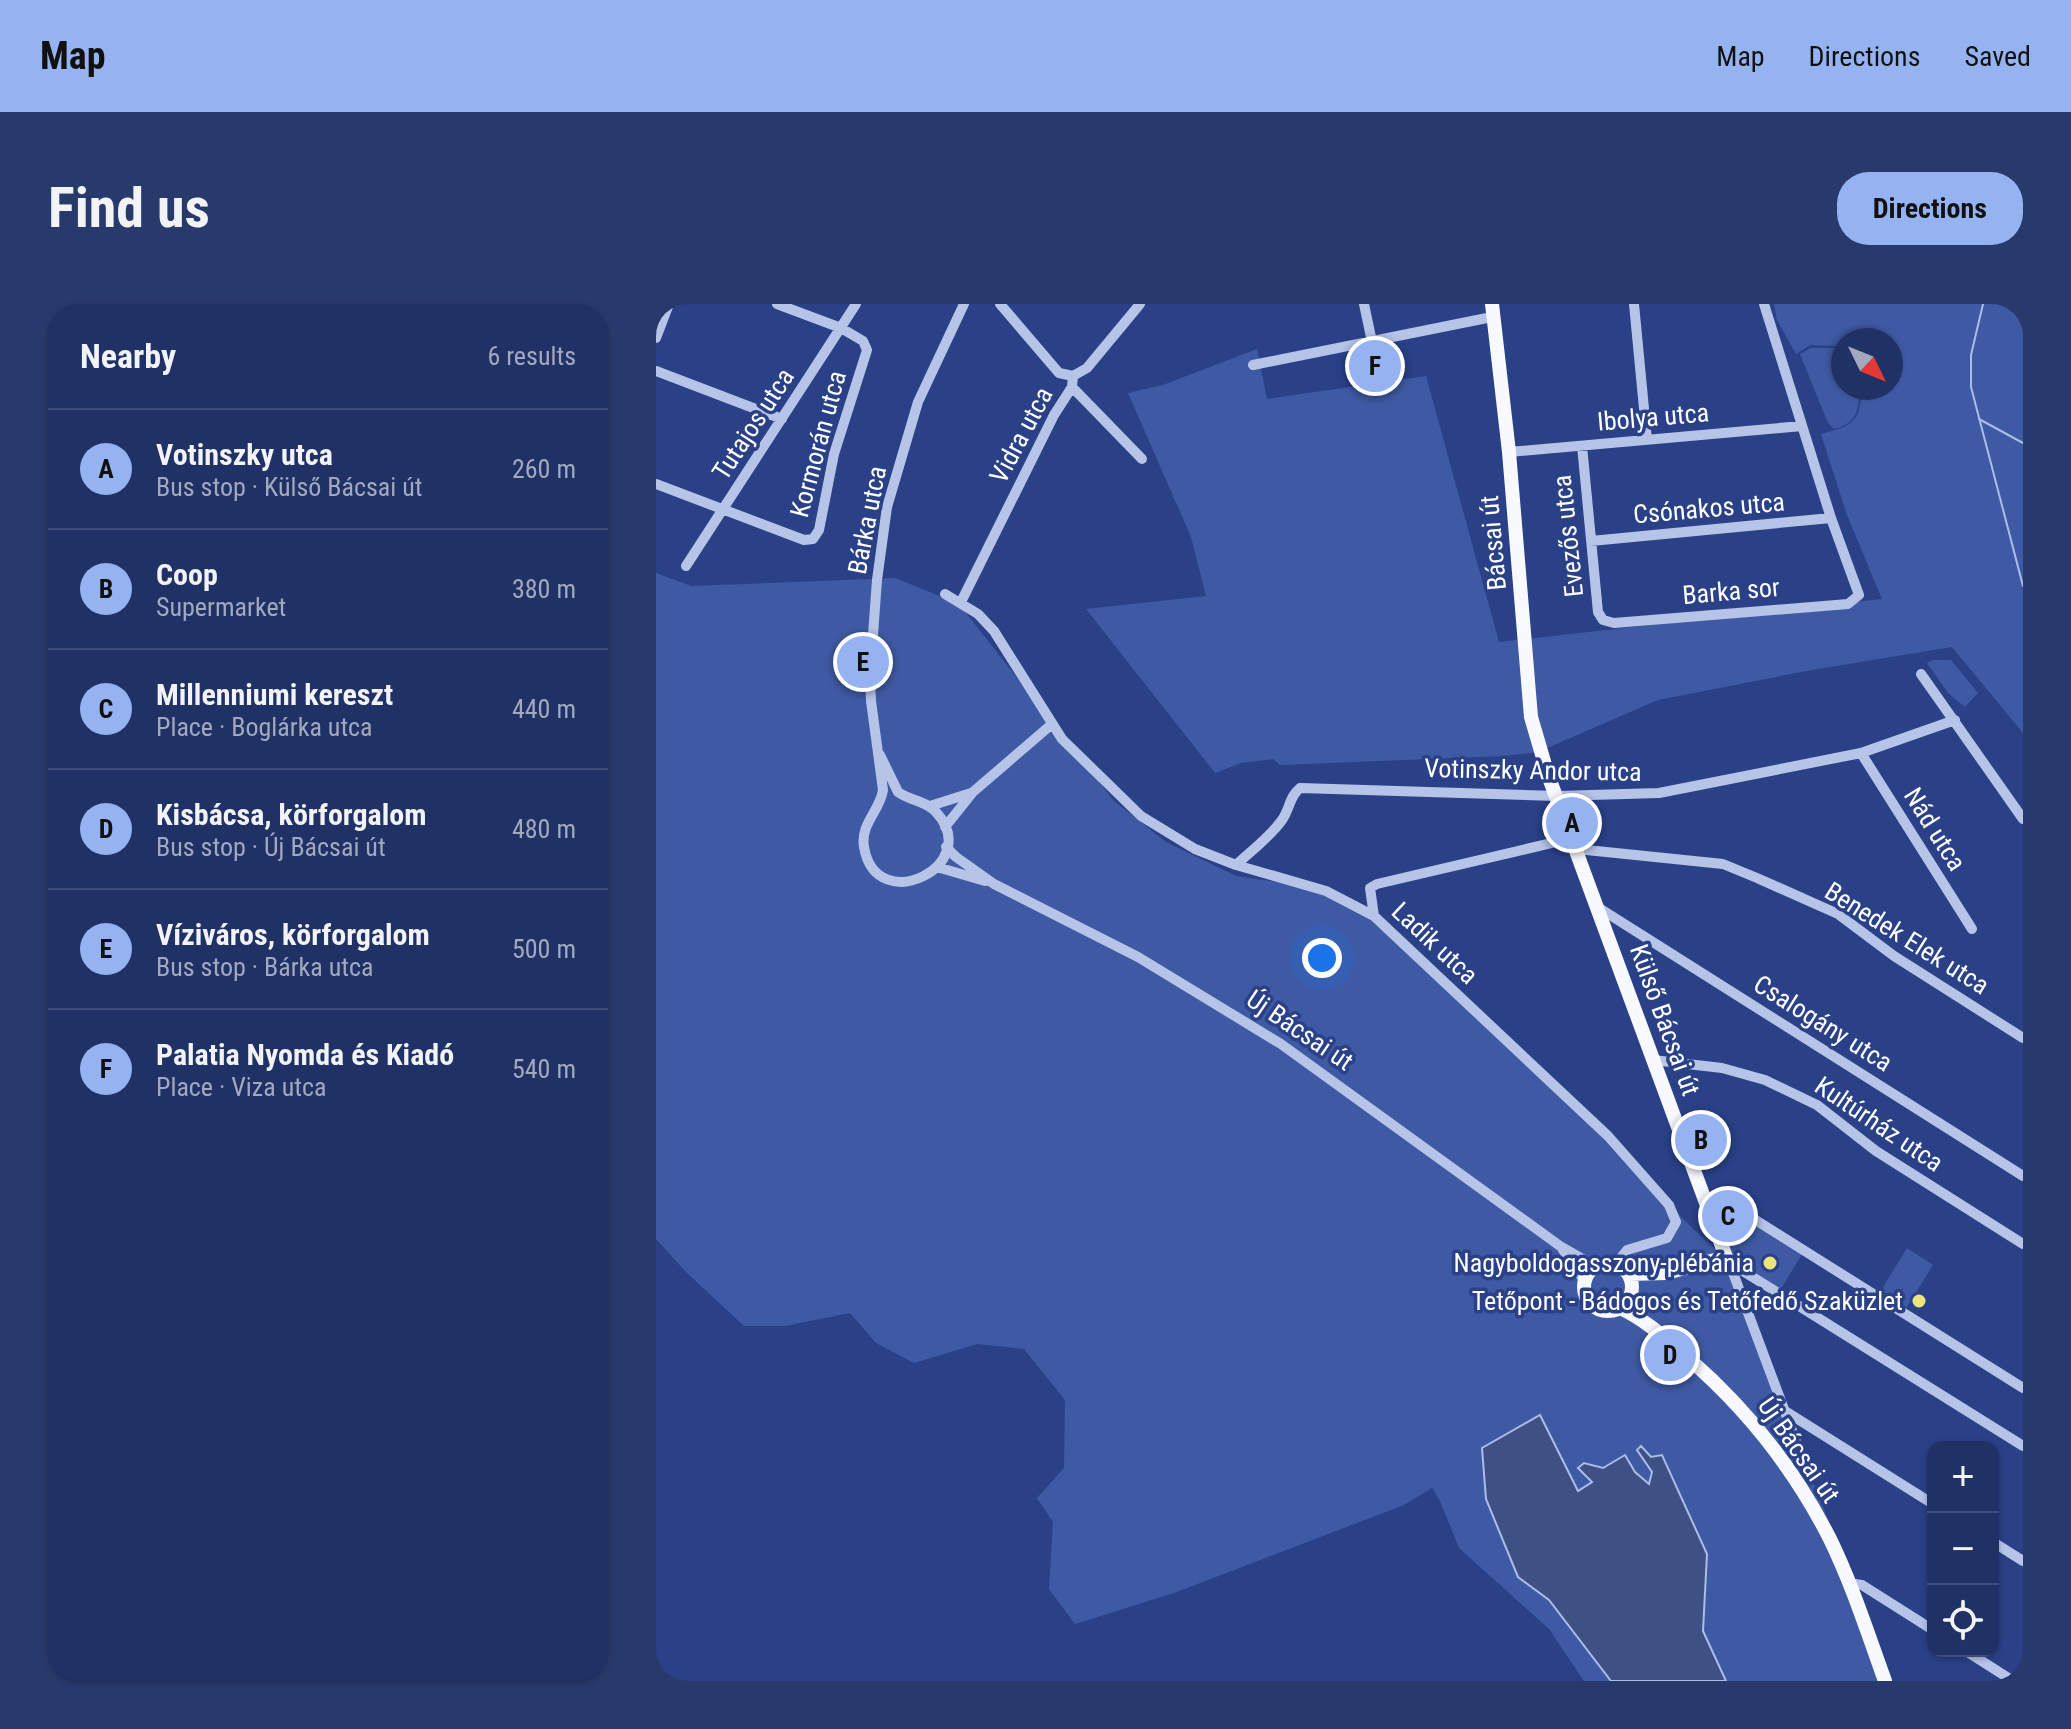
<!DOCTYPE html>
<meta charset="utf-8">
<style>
:root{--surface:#203166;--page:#28396c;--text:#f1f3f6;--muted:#a2a9bf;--line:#3d4c7a;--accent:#95b2f1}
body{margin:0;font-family:"Roboto Condensed",sans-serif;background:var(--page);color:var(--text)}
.controls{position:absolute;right:24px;bottom:24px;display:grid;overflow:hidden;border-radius:16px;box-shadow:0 2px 6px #0004}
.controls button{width:72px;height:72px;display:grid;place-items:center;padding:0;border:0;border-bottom:2px solid var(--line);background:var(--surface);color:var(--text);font:40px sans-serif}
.compass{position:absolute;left:1175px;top:24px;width:72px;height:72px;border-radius:50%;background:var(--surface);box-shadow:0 2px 6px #0004;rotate:133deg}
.you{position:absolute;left:666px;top:654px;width:28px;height:28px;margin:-20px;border:6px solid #fff;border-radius:50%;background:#1a73e8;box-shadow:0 0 0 12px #1a73e833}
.badge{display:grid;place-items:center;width:52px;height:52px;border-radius:50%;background:var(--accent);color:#111;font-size:26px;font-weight:700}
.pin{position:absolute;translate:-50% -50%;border:4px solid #fff;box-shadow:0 2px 8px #0006}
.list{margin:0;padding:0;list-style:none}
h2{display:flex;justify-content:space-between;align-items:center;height:104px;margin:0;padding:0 32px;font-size:34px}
h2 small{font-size:26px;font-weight:400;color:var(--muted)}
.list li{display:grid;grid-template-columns:52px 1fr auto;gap:24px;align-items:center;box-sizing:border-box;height:120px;padding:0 32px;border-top:2px solid var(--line)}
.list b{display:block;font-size:30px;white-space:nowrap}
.list p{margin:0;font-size:26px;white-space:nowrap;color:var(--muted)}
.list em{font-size:26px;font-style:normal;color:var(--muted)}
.icon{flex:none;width:44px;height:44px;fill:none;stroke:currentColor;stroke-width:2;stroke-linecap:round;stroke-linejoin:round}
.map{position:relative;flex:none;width:1367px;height:1377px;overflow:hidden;border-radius:32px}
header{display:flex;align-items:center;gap:48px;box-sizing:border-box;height:112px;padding:0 40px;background:var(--accent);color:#111}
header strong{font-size:38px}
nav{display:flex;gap:44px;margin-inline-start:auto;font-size:28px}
.intro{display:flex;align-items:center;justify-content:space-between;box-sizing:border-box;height:192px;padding:0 48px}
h1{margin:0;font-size:56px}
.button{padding:20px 36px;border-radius:32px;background:var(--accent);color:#111;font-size:28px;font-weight:700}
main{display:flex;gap:48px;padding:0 48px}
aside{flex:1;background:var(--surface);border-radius:32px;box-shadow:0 2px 6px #0004}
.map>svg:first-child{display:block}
</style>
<header>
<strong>Map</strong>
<nav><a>Map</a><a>Directions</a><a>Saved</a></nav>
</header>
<div class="intro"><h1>Find us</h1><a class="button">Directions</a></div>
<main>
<aside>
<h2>Nearby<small>6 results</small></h2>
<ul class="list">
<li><span class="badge">A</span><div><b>Votinszky utca</b><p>Bus stop · Külső Bácsai út</p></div><em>260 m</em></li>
<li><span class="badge">B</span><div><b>Coop</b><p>Supermarket</p></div><em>380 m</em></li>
<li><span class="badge">C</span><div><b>Millenniumi kereszt</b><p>Place · Boglárka utca</p></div><em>440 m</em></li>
<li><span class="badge">D</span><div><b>Kisbácsa, körforgalom</b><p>Bus stop · Új Bácsai út</p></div><em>480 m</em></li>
<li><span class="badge">E</span><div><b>Víziváros, körforgalom</b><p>Bus stop · Bárka utca</p></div><em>500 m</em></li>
<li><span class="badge">F</span><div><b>Palatia Nyomda és Kiadó</b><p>Place · Viza utca</p></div><em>540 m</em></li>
</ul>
</aside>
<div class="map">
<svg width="1367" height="1377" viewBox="0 0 1367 1377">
<rect width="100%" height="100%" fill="#2a4188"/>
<!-- green -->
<path fill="#3f5aa4" d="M1118,0H1367V429L1296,343L1156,366L1002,396L882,448L848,452L624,461L617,455L585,459L559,469L430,305L550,292L535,233L472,89L507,81L601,45L611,95L770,72L843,338L1226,295L1191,211L1165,130C1197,121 1205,119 1205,84H1235V36H1187V52L1180,42L1154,41L1140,50L1121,16Z
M1155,44H1179L1187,56V84H1204C1202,106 1202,119 1178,125L1172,119L1144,50Z
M0,269L35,282L239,274L303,300L458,497L510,538L580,572L654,583L717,611L765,649L893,771L1028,916L1077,962L1066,905L1149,945L1122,990L1080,966L1139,1132L1194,1271L1232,1377H928L893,1325L803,1244L784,1197L776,1184L748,1201L518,1289L419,1320L393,1285L397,1218L381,1194L408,1164L409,1096L368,1045L321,1040L258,1059L220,1039L194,1009L129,1022H88L30,968L0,935Z
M1277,356H1295L1322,389L1309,403L1292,389L1271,359Z
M1251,944L1277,961L1250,1004L1224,988Z"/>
<!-- water -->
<path fill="#3f5084" stroke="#abbce8" stroke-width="2" d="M884,1111L922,1187L936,1178L922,1164L928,1159L947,1164L969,1151L979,1168L993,1180L996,1168L981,1146L985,1142L995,1153L1006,1151L1051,1250L1047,1327L1070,1377H955L893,1296L862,1273L830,1195L826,1144Z"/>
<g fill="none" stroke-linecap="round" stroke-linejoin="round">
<!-- stream -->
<path stroke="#abbce8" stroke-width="2" d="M1327,0L1315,51V83L1367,282
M1323,115L1367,139"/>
<!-- minor -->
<path stroke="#b6c4e8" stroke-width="10" d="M344,0L403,69L417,72
M708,0L716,38
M978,0L991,136
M0,34L13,0
M597,61L836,13
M0,67L126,115
M417,72L431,64L484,0
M416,83L486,155
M926,142L942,308L947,316L958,319L1192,300L1203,291L1175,214L1108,0
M853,148L1146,122
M0,180L148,236L157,235L163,226L178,150L211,46L207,37L185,24L121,0
M935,237L1175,214
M30,262L200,0
M289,290L322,310L338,327L406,435L485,512L539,545L580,561L670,587L718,612L952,832L1013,901L1020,918L1011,934L971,946L960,960
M305,298L398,111L416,83L417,72
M1265,370L1367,515
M1205,449L1316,625
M224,451L242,488C254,497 269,496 280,508C329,561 220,615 208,543C204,520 224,507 227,486L215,397L214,372L221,276L231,203L262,98L308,0
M274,502L315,489
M289,523L317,488L396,420
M290,543L300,553L338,580L482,653L625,740L904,942L939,962
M921,545L1067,560L1101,574L1182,610L1238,652L1367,734
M580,561C595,547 614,533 626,516C634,505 633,493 644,484L901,492L1003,489L1205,449L1299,416
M281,563L329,577
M943,604L1367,872
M718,612L714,584L721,580L917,534
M997,756L1066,764L1109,776L1161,801L1220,847L1367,940
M1049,894L1074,900L1367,1084
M907,946L928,976
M1073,958L1147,1156
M1074,959L1367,1142
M1129,1107L1277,1200
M1337,1238L1367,1257
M1193,1283L1199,1280L1206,1281L1277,1326
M1310,1347L1357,1377"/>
<!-- major -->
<path stroke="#f8f9fe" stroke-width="14" d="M836,0L853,148L875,413L892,471L1070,953L1010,969L973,970
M928 983a24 24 0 1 1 48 0a24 24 0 1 1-48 0Z
M964,1004C990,1016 1010,1035 1032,1054C1091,1105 1139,1166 1174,1235C1196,1280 1212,1330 1229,1377"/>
</g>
<!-- markers -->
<g fill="#efe37e" stroke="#2a4188" stroke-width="3">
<circle cx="1114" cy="959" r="8"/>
<circle cx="1263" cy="997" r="8"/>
</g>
<g text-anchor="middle" stroke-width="7" stroke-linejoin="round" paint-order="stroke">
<!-- street labels -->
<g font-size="26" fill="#fff" stroke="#2a4188">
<text transform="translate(997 113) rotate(-5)" y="9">Ibolya utca</text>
<text transform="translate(97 120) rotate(-57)" y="9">Tutajos utca</text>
<text transform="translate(365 131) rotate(-62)" y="9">Vidra utca</text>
<text transform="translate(162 140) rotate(-75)" y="9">Kormorán utca</text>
<text transform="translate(1053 204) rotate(-5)" y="9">Csónakos utca</text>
<text transform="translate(211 216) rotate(-79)" y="9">Bárka utca</text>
<text transform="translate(912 232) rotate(-96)" y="9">Evezős utca</text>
<text transform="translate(837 239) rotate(-95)" y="9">Bácsai út</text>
<text transform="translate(1075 287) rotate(-5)" y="9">Barka sor</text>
<text transform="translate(877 466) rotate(1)" y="9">Votinszky Andor utca</text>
<text transform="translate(1279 525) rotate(58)" y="9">Nád utca</text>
<text transform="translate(1251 634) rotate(32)" y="9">Benedek Elek utca</text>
<text transform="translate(779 639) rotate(43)" y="9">Ladik utca</text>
<text transform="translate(1009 716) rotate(70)" y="9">Külső Bácsai út</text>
<text transform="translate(1167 719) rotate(32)" y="9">Csalogány utca</text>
<text transform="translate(644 726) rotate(34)" y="9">Új Bácsai út</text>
<text transform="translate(1223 820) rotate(34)" y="9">Kultúrház utca</text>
<text transform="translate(1143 1146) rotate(55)" y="9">Új Bácsai út</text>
</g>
<!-- poi labels -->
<g font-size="26" fill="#fff" stroke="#2a4188" text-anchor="end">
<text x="1098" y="968">Nagyboldogasszony-plébánia</text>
<text x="1247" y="1006">Tetőpont - Bádogos és Tetőfedő Szaküzlet</text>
</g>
</g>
</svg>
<div class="controls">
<button>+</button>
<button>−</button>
<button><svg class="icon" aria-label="locate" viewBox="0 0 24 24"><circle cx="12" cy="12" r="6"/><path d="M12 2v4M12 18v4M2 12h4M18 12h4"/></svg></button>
</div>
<svg class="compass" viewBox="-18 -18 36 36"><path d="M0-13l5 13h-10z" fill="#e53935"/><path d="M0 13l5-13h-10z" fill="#a2a9bf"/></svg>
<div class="you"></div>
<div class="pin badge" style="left:916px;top:519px">A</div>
<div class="pin badge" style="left:1045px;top:836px">B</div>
<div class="pin badge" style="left:1072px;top:912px">C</div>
<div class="pin badge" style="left:1014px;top:1051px">D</div>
<div class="pin badge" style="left:207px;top:358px">E</div>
<div class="pin badge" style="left:719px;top:62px">F</div>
</div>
</main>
